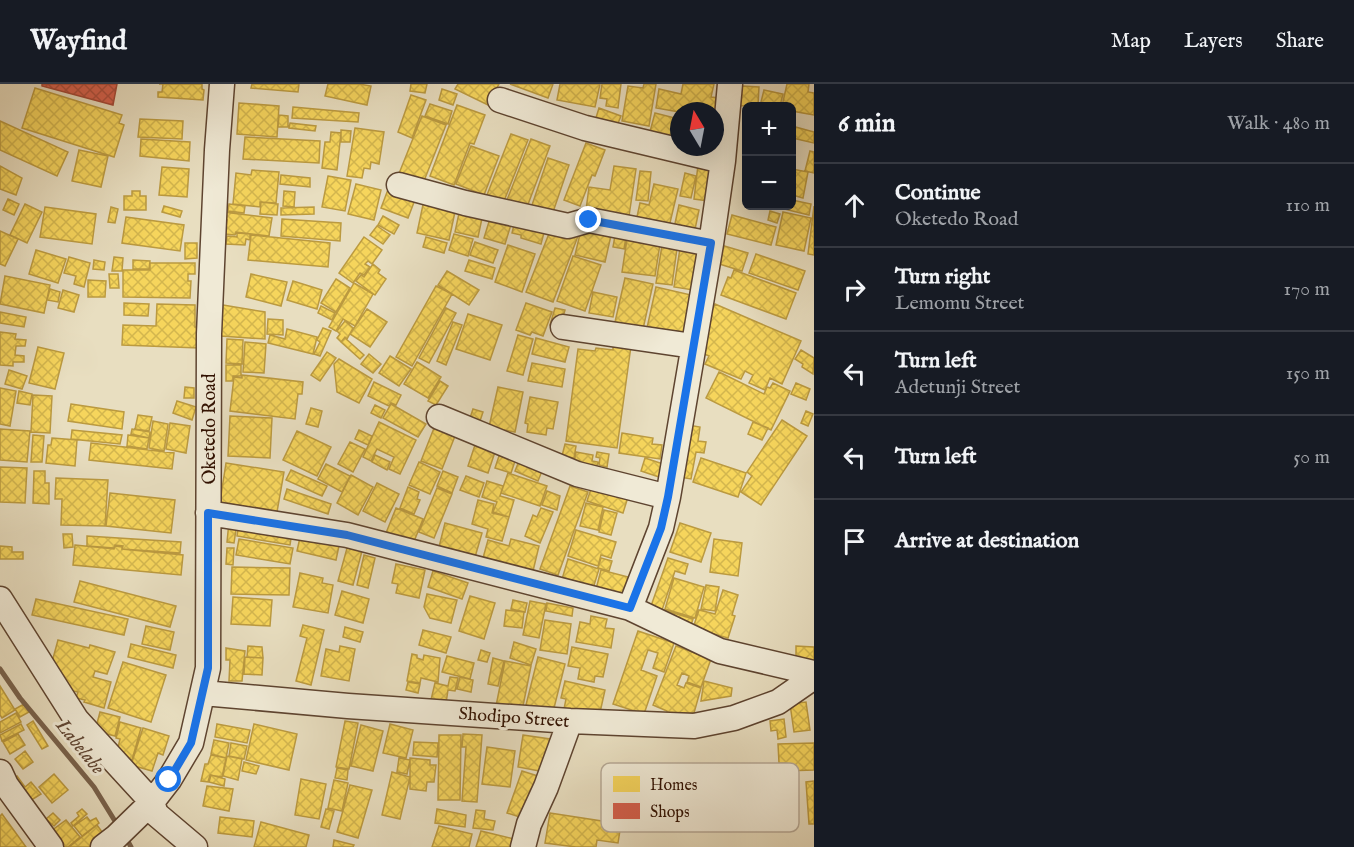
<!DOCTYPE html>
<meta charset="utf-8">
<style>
:root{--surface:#171b24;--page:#242831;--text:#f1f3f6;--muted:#9ea1a6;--line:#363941}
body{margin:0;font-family:"IM FELL English",serif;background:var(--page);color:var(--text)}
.controls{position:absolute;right:18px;top:18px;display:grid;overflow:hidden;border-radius:9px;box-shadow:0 6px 24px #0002}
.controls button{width:54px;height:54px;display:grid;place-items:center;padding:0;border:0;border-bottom:2px solid var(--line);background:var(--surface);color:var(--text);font:30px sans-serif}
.compass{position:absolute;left:670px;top:18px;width:54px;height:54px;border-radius:50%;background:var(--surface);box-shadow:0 6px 24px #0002;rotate:350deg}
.stop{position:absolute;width:18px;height:18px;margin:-14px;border:4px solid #1a73e8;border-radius:50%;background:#fff}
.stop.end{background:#1a73e8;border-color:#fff;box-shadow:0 2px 6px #0008}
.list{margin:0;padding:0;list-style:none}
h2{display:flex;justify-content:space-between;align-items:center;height:78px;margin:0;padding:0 24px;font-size:26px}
h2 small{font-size:20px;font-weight:400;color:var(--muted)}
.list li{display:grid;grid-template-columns:39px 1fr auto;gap:18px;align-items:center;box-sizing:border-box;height:84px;padding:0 24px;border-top:2px solid var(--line)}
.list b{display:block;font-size:22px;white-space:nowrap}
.list p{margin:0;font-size:20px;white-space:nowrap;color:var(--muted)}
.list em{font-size:20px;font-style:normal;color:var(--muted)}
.icon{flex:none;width:33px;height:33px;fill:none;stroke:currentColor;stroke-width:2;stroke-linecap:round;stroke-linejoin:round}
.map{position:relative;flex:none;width:814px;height:763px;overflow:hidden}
header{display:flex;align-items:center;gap:36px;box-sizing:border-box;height:84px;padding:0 30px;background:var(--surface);border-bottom:2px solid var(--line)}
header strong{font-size:28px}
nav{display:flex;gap:33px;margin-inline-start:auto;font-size:21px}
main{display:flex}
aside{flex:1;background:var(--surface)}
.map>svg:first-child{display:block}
</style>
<header>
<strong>Wayfind</strong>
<nav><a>Map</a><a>Layers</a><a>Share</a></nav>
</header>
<main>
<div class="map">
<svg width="814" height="763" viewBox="0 0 814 763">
<defs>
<pattern id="homes-cross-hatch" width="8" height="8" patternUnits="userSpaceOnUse" patternTransform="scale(1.5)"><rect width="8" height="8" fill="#f6d55c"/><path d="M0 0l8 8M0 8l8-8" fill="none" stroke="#d3b64e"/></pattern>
<pattern id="shops-cross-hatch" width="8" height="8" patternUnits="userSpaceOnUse" patternTransform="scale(1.5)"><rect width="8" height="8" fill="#d6604d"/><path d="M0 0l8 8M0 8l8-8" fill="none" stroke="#ae4e3e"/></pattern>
</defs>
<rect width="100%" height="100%" fill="#e8dec0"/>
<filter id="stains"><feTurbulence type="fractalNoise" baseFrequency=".00333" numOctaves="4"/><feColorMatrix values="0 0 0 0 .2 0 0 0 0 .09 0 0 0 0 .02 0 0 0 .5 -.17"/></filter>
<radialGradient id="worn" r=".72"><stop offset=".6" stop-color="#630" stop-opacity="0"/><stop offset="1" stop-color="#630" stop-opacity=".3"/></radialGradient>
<!-- homes -->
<path fill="url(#homes-cross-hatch)" stroke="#bb9a40" stroke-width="1.5" d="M159,0H202V5L204,6L203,16L158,13V8H162L163,0Z
M252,0H299L298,8L251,4Z
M328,0H359L371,2L367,21L325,12Z
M411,0H427L425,9L410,7Z
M458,0H499L488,21L455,5Z
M510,0H553L548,14Z
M560,0H600L595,23L557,16Z
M602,0H621L618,24L606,22L607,15L600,14Z
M644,0H656L649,42L622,37L628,2L643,4Z
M683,0H714L711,13L719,14L715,34V27L679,28L656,24L659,5L681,10Z
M787,0H809L808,8L814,9V31L792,27V22H782Z
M742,2L759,3L758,21L740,22Z
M35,4L122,31L119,39L124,41L114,73L22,44Z
M442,5L457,10L453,21L439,16Z
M764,6L783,10L780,22H760Z
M411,11L426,16L412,54L398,48Z
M239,19L279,22L277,53L237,50Z
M430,20L452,27L448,40L425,32Z
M457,21L485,31L474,60L470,59L454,101L430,92Z
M293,23L359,29L358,38L292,34Z
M599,24L621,32L616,44L595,37Z
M655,29L679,35V63L648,55Z
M279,31L288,32V43H278Z
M422,32L446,41L422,102L398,92Z
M140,35L183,37L182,55L138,53Z
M0,37L68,68L57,92L0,66Z
M290,39L316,42L315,47L289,44Z
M792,42L814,48V59L792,54Z
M355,44L384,48L379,80L371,78L370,85L364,84L362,94L347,92Z
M341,46L351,47L350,58H341Z
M331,48L341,49L337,86L322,84L325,58H330Z
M511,50L528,56L504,117L487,111Z
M245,53L320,57L319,79L243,75Z
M141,55L190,58L189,77L140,72Z
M531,55L550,62L527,123L507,116Z
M586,59L605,66L595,92L592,91L580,122L564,116Z
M471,62L499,72L484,111L456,100Z
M79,66L108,72L101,103L72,97Z
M810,67L814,68V89L805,87Z
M548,74L569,81L552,131L531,124Z
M698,81L712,83L708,117L694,115Z
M0,82L22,94L16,111L0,105Z
M614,82L636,85L629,132L586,126L589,103L610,106Z
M162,83L189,85L187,113L159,111Z
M792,85L808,88L803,114L792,111Z
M252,86L279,88L276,119L260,118V123L233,120L236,89L251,91Z
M640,87L651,88L648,117L636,116Z
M685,89L696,92L691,114L680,112Z
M281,91L310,94V103L280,100Z
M328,92L351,96L345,127L322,123Z
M356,100L381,106L374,136L348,130Z
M654,100L678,105L669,143L674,144L679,121L699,126L693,155L635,142L640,119L649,121Z
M389,103L416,113L408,134L381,124Z
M132,107H140V112H146V126H124V112H132Z
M284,107L295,108L294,123L283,122Z
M8,115L19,120L14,131L3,126Z
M424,116L456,123L449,156L417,149Z
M792,116L811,120L809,131L784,125V122H792Z
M261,118L278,120L277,131L260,130Z
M25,120L42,128L27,159L10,151Z
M229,120L245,122L244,129L228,127Z
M461,120L484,125L478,153L455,148Z
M164,122L182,127L180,133L162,128Z
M814,122V171L808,170Z
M45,123L96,130L92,160L40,153Z
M111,123L118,125L115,139L108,138Z
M314,123V130L281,131V124Z
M770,127L780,130L777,139L768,136Z
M223,128L272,134L269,152L236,148L235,151L225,150L227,136H222Z
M492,128L513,134L505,160L484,154Z
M783,128L811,134L804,167L776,161Z
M732,131L776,143L771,161L727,150Z
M383,132L399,141L394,150L378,141Z
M126,133L184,141L180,167L122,159Z
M516,133L546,141L541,160L521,154V151L512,149Z
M282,135L341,139L340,157L281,152Z
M586,141L612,147L605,178L575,171L580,150H584Z
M377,142L390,151L383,160L370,151Z
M552,142L578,152L553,218L526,208Z
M616,146L627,148L624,165L613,163Z
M0,147L18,155L5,182L0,180Z
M237,149L250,150V156L246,155L245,161L226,160L227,152L237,153Z
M454,150L473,155L468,172L449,166Z
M251,151L330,159L328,183L248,176Z
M364,153L382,166L372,180L368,177L365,180L370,183L364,191L360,189L353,199L339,189Z
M426,153L447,159L444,169L423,163Z
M627,155L660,160L655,192L622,188Z
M663,155L678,157L672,201L656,199Z
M475,158L498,166L493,179L470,171Z
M681,158L700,161L693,206L674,203Z
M185,159H197V174L185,175Z
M508,161L535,170L522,208L495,198Z
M721,161L748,169L742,187L716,179Z
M36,166L66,175L58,199L29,190Z
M756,170L805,187L798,206L749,189Z
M573,172L601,181L585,227L557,217Z
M69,173L90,179L84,203L74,200L76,192L64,189Z
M114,173L123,174L122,187H112Z
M94,176L105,178L104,186L93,185Z
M133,176L150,177L149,185H133Z
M469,176L495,184L492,195L465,187Z
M150,179H195V190H188V197H191L190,214L123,213V186H150Z
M373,180L380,186L378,189L386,195L375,211L356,197L361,191L364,193Z
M734,186L796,209L786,235L721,211L728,193L731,194Z
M447,187L479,206L469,221L438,201Z
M109,190H118L119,204H110Z
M251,190L287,198L281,222L246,213Z
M5,192L50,201L44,229L0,220Z
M625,194L653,200L643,245L615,238Z
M336,195L350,204L336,228L321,219Z
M88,196L106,197L105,213H88Z
M293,197L322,206L317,225L287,216Z
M354,199L373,210L355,242L343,235L336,247L329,243Z
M436,202L452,210L412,282L396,273Z
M656,203L691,211L683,252L647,244Z
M50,205L60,208L58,218L47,216Z
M63,206L79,211L74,228L58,224Z
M593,208L617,213L613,233L589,229Z
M124,219L149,220L148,232L124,231Z
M526,219L552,228L543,252L532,248L530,251L516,246Z
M157,220L195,221V243H200L199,264L122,261L123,241L156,242Z
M715,220L801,257L782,300L770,294L765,306L749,299L753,291L745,287L741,295L705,280L709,272L697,267L700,253Z
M223,221L265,228V255L221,252Z
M321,222L335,229L332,236L318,229Z
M446,224L456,229L429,279L419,274Z
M555,224L565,226L560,243L550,241Z
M367,225L387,238L370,263L350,250Z
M0,228L26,233L24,243L0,239Z
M468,230L502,241L490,276L456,265Z
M268,235L283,236V251L267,250Z
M345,237L353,244L347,255L345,253L341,258L337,254L340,250L337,247Z
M453,238L462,241L446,281L437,277Z
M323,244L331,247L320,272L314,270L320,258L317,256Z
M287,245L317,253L313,270L268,259L270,251L285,255Z
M0,248L16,250L15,255L26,256L25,262H16L15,271L24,272V278H13V282L0,281Z
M518,251L533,255L523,291L507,287Z
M345,254L364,271L360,275L341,258Z
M536,254L569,263L565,278L532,270Z
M227,255L243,256L242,280L226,279Z
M245,258L266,260L264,289L243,288Z
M613,260L631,262L617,364L566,357L578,265L595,267L596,264L613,266Z
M38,263L64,269L55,305L29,299Z
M801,266L814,274L813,290L802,283L803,280L795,275Z
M327,268L336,274L320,297L311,291Z
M369,270L381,280L373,289L361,280Z
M390,272L411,285L399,302L379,289Z
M339,275L372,295L359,319L337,308L334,280Z
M417,278L441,293L428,314L404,300Z
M532,279L565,285L562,303L528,297Z
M226,281H241V292H233V297H226Z
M9,286L27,292L22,305L5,300Z
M719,288L764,310L767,303L770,304L773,299L790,307L771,346L706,314Z
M242,291L303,298L302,310H298L295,335L230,327L234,293L242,294Z
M440,297L448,302L436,321L428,317Z
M374,298L401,311L396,321L391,319L389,322L368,312Z
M796,299L810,305L806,316L791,310Z
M185,303L194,304V314H184Z
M498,303L523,308L515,348L489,343Z
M0,304L16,307L10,342L0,340Z
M19,307L32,310L30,321L17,319Z
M33,311L52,312L50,349L31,348Z
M530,313L558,318L553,345L547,344L546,351L527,348L528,340L525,339Z
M177,317L196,323L192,336L173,329Z
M71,320L124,328L122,345L68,337Z
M391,320L426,340L418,353L383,334Z
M375,321L385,326L381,334L371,329Z
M311,324L322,327L318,343L306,340Z
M473,325L483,328L479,340L469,337Z
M806,327L813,330L808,342L801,339Z
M138,331L152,333L149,347L135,345Z
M230,332L272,334L270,374L228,372Z
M782,336L807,352L761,421L741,408L752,392L747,388Z
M153,337L168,340L164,367L149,364Z
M379,338L416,356L400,390L389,385L394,373L377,365L371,377L363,373Z
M753,338L768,344L762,356L748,350Z
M170,339L190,342L186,369L166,365Z
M436,339L457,347L442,385L421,377Z
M688,341L700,343L698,357L706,358L704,369L696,368L691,395L679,393Z
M0,345L30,347L27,378L0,376Z
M132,345L150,348L149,354L131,350Z
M72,346L122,351L120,360L71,355Z
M359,346L372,352L368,361L355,355Z
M297,347L331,363L317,392L283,376Z
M622,349L653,354L652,360L662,361L660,375L619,369Z
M33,351L44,352L42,378H31Z
M128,351L149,354L147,365L127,362Z
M52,354L77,356L75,382L46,379L48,361H51Z
M350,358L365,365L353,388L338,380Z
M91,359L174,369L172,385L89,376Z
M565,360L576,362L574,374L562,372Z
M475,361L495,368L488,389L468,382Z
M501,366L517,371L511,389L495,384Z
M576,368L593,371L592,377L598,378L597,382L574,378Z
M597,368L609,370L607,383L599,381L600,374L596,373Z
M375,371L390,378L387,386L372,378Z
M645,374L666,381L662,394L641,387Z
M701,374L746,389L738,413L693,398Z
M519,377L542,387L538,397L515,387Z
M419,378L440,388L430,410L409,401Z
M226,379L284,388L277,428L220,418Z
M326,380L350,392L342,408L318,395Z
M0,383L27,384L25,419L0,418Z
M291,386L327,402L322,412L286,396Z
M34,387H45V399H49V420L33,419Z
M443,387L458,393L452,409L437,402Z
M508,389L547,402L540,422L501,409Z
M351,391L373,403L358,431L337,419Z
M466,392L484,399L479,413L460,406Z
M56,394L108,396L105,442L61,441L62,415H55Z
M487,397L503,402L500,412L514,416L509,433L493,428L497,418L482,413Z
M377,399L399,410L385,438L363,427Z
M570,402L588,408L558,491L540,485Z
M592,402L628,413L623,429L587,417Z
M408,403L419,408L417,415L420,416L414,430L400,424Z
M437,404L452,410L434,454L419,448Z
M287,405L331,420L328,430L284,415Z
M547,407L560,412L557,426L542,421Z
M110,409L175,416L171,449L106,442Z
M478,416L494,420L492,429L509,433L502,457L486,453L488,445L472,440Z
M586,419L603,423L598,446L580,442Z
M396,424L423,435L411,465L384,454Z
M541,424L553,428L540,459L525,452L533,431L537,433Z
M604,426L617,429L611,451L599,448Z
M229,438L237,439L234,459L227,458Z
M239,439L292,448L290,461L237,452Z
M445,439L482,449L473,480L437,471Z
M680,439L711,449L701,478L670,468Z
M576,446L616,458L611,474L601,471L598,482L568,472Z
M301,449L340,457L336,476L297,467Z
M63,450H72L73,463L64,464Z
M87,452L181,458L180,469L122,465L123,462L115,461L114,464L87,462Z
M239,455L293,464L290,480L236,471Z
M511,455L539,462L533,487L483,474L488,456L509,462Z
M714,455L742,459L738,492L710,488Z
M75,461L114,465L115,462L122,463V465L183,471L181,491L73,481Z
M0,462L12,463V468H23V475H0Z
M227,464H234L233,481L226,480Z
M347,464L362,467L353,501L338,497Z
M364,471L375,474L368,504L357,501Z
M601,474L612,477L609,487L598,484Z
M668,474L688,480L685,490L675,487L662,526L651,522Z
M568,475L599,485L591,511L560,502Z
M396,480L425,486L419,514L396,509L398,500L392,499Z
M232,483L290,484L289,511L231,510Z
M601,486L632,494L626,521L594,513Z
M433,487L468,499L462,515L428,503Z
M300,489L323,494L322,499L333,501L328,529L293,523Z
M674,494L704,503L695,534L665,525Z
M80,497L176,522L170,543L74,518Z
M706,501L719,503L715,527L701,525Z
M723,506L738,511L732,531L735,532L728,554L693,544L699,526L715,530Z
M342,507L369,515L363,539L335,531Z
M427,510L457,516L451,539L430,534L424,523Z
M470,512L495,519L484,555L459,547Z
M233,513L272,516L270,542L231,540Z
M36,515L128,535L124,551L32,531Z
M513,516L527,519L525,528L511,525Z
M530,517L546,520L539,554L523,551Z
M547,519L573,524L572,532L546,527Z
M506,526L524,528L522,544L504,542Z
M664,526L693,535L691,541L662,532Z
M591,532L607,535L605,544L614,545L611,564L576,558L580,538L590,540Z
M545,536L571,540L567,570L540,566Z
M303,541L324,546L311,601L296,597L307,554L300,552Z
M146,542L174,548L170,566L142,560Z
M345,543L363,548L360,558L343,553Z
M423,546L451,553L446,569L419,561Z
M638,547L674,559L664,588L653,584L658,569L648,566L641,586L657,592L644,630L613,620Z
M58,556L89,564L90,561L115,568L107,590L95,587L93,593L111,598L104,624L84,618L85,616L76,614L78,608L64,605L49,589Z
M514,558L536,565L531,581L510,574Z
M131,560L176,571L173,584L128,573Z
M248,562L262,563L263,574L247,573Z
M340,562L355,565L349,597L321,592L326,565L339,568Z
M676,562L711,575L701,603L687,598L689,592L682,589L677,601L684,604L686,599L701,604L694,629H667V627L653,621Z
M796,562L814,563V577H796Z
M572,563L608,570L603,593L595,592L594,598L578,595L580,584L568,582Z
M226,564L245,567L242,597H229L230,576H226Z
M481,566L490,569L487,578L478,576Z
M412,570L417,571V574L423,576L424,571L440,574L438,598L421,594L420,599L407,597Z
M447,572L474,579L470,595L442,588Z
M245,573L263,574L262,591L244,590Z
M538,573L565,580L553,628L526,621Z
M493,574L504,577L498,602L488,600Z
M505,577L531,582L522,627L496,622Z
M123,578L166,591L151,638L108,624Z
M450,593L458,594L455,607L448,606L446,619L431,616L435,599L448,602Z
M460,593L473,596L471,608L457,605Z
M565,597L605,606L599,633L564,625L566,615L561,614Z
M704,597L732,604L731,612L701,617Z
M408,598L420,600L418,609L406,606Z
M0,602L15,626L2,634L0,631Z
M806,618L810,646L794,648L790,620Z
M24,620L29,628L20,633L15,625Z
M100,628L120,633L115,652L95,647Z
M16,629L21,638L0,649V638Z
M784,635L786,653L778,655L777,646L771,647L770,637Z
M33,637L48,662L42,665L27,641Z
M345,637L358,639L349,685L336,683Z
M120,638L141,644L132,676L116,672L120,655L116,654Z
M21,640L24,646L2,657L0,651Z
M217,640L250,646L247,659L215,653Z
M254,640L297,650L289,686L246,676Z
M390,640L413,646L406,674L383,669Z
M361,641L383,647L373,687L351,682Z
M143,644L169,652L163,671L158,669L152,687L131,681Z
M18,650L25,661L10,670L3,658Z
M463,650L482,651L477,718L462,717L466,663H462Z
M439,651H461L460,716H438Z
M523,651L550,655L545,688L518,683Z
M214,656L229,659L226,674L211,670Z
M414,658L438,659L437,673L413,671Z
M231,659L247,662L244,675L229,672Z
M814,659V686L785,687V679H779L778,660Z
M487,663L515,667L510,703L482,700Z
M25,667L33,678L23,685L15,675Z
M211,671L226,674L222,693L210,691L208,698L201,697L205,680H208Z
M227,672L242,675L238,696L223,692Z
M399,674L410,676L407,690L397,688Z
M410,674L430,676V681H436L434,698H427L426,707L410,705Z
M244,678L259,682L256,690L242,687Z
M337,684L348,686L347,696L335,694Z
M522,687L538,692L523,734L507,729Z
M392,688L410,693L400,735L382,731Z
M54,690L68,706L52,719L39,703Z
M211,691L225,695L224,702L209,698Z
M17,692L25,703L31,698L41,710L25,720L8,699Z
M301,695L326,700L319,735L295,731Z
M334,696L348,699L342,727L328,724Z
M814,697V740H809L806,698Z
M350,701L372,706L358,754L337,748Z
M207,702L233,705L229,727L203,722Z
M82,725L87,730L73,742L71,739L79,732L77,729Z
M326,725L334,727L329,745L321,743Z
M437,725L466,731L465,743L435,739Z
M476,726L485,727L484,735L495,737L493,746L473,744Z
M53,729L60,736L54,742L46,735Z
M550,729L621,740L618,759L597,756L596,763H576L545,759Z
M2,730L26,763H0V732Z
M87,733L90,737L96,734L99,739L82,752L74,742Z
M220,733L254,737L252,753L218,749Z
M66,736L80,753L68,763H59L51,747Z
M261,738L309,751L306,763H254Z
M97,741L105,752L91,763H69Z
M439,742L472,750L469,763H432Z
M481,747L514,755L512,763H476Z
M334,756L354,761L353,763H333Z"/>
<!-- shops -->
<path fill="url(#shops-cross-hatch)" stroke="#a44836" stroke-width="1.5" d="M42,0H117L113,21L42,2Z"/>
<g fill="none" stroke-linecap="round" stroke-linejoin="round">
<!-- stream -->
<path stroke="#79624c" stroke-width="5" d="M0,585L20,614L94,703L118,742
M125,752L131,763"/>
<defs>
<path id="minor" d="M500,16L585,44L723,77
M399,101L465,119L568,142L589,136L711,160
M563,243L693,262
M439,333L577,390L668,413
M208,429L347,451L630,524L720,567L814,589
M0,515L76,635L152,718L156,730L195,763
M630,524L661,444L668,413L711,160L723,77L730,0
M203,609L348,622L570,637L694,642L734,634L778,618L814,593
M0,688L6,701L51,763
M103,763L116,753L152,718L169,696L191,659L208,584L209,250L217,66L222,0
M523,763L529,740L546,703L570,637"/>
</defs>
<!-- minor casing -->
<use href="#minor" stroke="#5e4430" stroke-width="27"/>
<!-- minor -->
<use href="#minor" stroke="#f0ead6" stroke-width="24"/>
</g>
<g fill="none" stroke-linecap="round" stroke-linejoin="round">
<!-- route -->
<path stroke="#1a73e8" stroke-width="8" d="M169,696L191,659L208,584V429L347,451L630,524L661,444L668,413L711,159L589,136"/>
</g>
<g text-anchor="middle" stroke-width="6" stroke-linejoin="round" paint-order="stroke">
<!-- street labels -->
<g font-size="18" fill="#301000" stroke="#f0ead6">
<text transform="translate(209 345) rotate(-90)" y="6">Oketedo Road</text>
<text transform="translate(514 633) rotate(4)" y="6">Shodipo Street</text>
</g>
<!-- water labels -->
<g font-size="20" font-style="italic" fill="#604633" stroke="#f0ead6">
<text transform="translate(81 662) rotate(51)" y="7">Labelabe</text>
</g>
</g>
<!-- legend -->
<rect x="601" y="679" width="198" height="69" rx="9" fill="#f0ead6" stroke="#b6a996" stroke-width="1.5"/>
<rect x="613" y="692" width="27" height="16" fill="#f6d55c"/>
<rect x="613" y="719" width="27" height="16" fill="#d6604d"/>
<g font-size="16" fill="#301000">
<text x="650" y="706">Homes</text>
<text x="650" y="733">Shops</text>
</g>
<rect width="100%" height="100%" filter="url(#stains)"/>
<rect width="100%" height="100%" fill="url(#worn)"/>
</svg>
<div class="controls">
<button>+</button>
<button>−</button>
</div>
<svg class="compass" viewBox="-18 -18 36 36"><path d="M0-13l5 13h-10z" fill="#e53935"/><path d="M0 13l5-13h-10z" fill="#9ea1a6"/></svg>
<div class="stop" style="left:169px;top:696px"></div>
<div class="stop end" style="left:589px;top:136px"></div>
</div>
<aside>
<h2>6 min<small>Walk · 480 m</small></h2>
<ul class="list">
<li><svg class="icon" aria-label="ahead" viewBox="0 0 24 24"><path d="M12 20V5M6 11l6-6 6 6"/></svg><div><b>Continue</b><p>Oketedo Road</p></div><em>110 m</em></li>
<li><svg class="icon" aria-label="right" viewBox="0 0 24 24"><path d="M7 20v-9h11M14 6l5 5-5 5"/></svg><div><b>Turn right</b><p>Lemomu Street</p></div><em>170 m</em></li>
<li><svg class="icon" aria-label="left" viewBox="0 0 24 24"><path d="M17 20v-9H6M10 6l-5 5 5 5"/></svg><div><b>Turn left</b><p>Adetunji Street</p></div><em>150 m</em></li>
<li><svg class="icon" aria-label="left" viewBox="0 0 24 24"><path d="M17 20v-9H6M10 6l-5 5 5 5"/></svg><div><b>Turn left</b></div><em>50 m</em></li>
<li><svg class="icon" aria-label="arrive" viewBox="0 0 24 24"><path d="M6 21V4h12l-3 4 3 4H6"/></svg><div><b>Arrive at destination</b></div></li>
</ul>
</aside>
</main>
